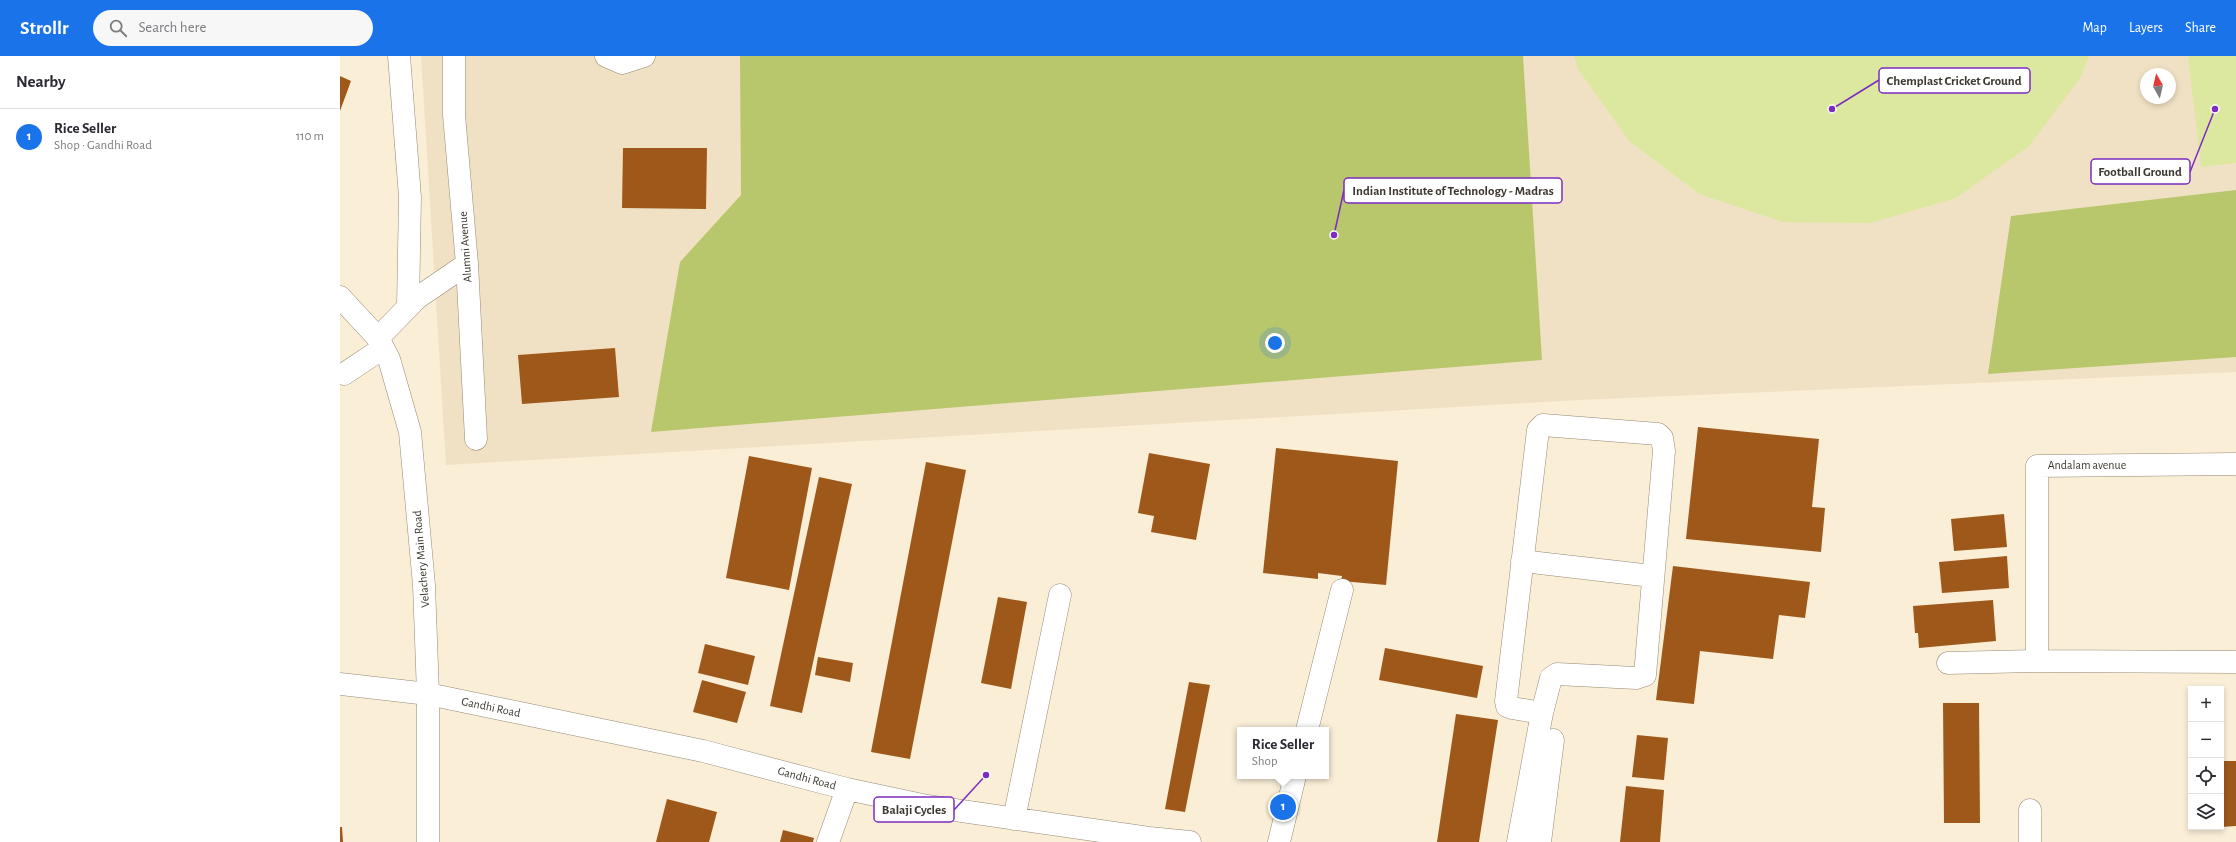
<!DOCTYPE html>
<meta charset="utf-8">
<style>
:root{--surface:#fff;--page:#f7f7f7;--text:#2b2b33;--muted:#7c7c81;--line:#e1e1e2;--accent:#1a73e8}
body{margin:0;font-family:"Alegreya Sans",sans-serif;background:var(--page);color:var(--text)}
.controls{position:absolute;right:12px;bottom:12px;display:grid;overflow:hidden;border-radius:0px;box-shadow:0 2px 6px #0003}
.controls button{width:36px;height:36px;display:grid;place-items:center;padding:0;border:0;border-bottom:1px solid var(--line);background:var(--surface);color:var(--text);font:20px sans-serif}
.compass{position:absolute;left:1800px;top:12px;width:36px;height:36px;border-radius:50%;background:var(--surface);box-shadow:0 2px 6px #0003;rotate:352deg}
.you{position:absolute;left:935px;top:287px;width:14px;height:14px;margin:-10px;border:3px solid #fff;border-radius:50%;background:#1a73e8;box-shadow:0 0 0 6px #1a73e833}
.badge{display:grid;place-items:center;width:26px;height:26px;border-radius:50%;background:var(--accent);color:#fff;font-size:13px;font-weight:700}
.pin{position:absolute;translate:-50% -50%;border:2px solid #fff;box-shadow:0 1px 4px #0006}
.popup{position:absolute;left:897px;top:671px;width:92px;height:52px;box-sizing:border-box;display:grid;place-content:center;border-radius:0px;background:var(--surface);filter:drop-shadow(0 1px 3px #0005);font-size:13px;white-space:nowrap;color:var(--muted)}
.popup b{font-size:15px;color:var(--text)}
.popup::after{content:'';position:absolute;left:50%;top:100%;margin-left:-8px;border:8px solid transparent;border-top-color:var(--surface)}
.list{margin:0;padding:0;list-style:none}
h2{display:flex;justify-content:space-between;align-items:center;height:52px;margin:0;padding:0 16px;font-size:17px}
h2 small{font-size:13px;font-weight:400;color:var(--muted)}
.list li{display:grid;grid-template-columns:26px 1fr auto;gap:12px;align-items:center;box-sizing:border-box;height:56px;padding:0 16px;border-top:1px solid var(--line)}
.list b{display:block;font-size:15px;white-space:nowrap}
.list p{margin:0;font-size:13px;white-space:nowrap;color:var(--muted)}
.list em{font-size:13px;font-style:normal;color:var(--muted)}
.icon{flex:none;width:22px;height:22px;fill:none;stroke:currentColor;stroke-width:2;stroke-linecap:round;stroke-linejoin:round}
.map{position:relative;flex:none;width:1896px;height:786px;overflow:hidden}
header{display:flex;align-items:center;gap:24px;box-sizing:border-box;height:56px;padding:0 20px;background:var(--accent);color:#fff}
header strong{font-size:19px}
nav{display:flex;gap:22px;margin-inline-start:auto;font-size:14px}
.search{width:280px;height:36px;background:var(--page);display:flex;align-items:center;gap:10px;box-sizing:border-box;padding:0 14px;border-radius:22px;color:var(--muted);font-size:15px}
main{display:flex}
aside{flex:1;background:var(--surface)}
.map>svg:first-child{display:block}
</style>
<header>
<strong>Strollr</strong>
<div class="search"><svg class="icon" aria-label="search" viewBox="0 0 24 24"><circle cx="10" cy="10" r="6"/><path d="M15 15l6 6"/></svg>Search here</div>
<nav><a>Map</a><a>Layers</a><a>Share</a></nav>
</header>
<main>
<aside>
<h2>Nearby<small></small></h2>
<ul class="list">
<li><span class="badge">1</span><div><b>Rice Seller</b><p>Shop · Gandhi Road</p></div><em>110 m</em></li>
</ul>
</aside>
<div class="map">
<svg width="1896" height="786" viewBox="0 0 1896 786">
<rect width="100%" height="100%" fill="#faeed7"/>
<!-- built -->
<path fill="#f1e1c4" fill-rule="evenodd" d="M81,0H1896V316L1239,344L106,409ZM1806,18H1830V42H1806Z"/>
<!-- green -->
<path fill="#dce8a0" d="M1234,0H1749L1741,21L1688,91L1616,142L1531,167L1443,166L1359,138L1289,85L1238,13Z
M1848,0H1896V107L1861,111Z"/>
<!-- forest -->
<path fill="#b9c76c" d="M400,0H1183L1202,304L311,376L340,206L401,139Z
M1896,134V301L1648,318L1671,160Z"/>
<!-- building -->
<path fill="#9e5819" d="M0,20L11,25L0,55Z
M283,92H367L366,153L282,152Z
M275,292L279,341L182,348L178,299Z
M1358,371L1479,383L1472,451L1485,452L1481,496L1346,483Z
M936,392L1058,405L1046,529L1001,525L1002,520L978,517V523L923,517Z
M809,397L870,408L856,484L811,476L814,460L798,457Z
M409,400L472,412L449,534L386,522Z
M586,406L626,414L570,703L531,696Z
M479,421L512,428L462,657L430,650Z
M1664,458L1667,491L1614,495L1611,463Z
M1667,500L1669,532L1602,537L1599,506Z
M1333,510L1470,526L1465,562L1439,559L1433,603L1360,595L1354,648L1316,644Z
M658,541L687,546L671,633L641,627Z
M1653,544L1656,585L1579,592L1578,577H1575L1573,550Z
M365,588L415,600L408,629L358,617Z
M1045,592L1143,610L1137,642L1039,624Z
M478,601L513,607L510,626L475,619Z
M362,624L406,636L397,667L353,656Z
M849,626L870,629L845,756L825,753Z
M1603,647H1639L1640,767H1604Z
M1116,658L1158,664L1139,786H1097Z
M1297,679L1328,682L1324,724L1292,721Z
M1881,705H1896V770L1881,771Z
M1286,730L1324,734L1320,786H1280Z
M327,743L377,756L369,786H316Z
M0,771H2L3,786H0Z
M443,774L474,782L473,786H440Z"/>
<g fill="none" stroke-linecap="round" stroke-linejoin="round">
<defs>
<path id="minor" d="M59,0L70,141L68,250
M114,0V59L127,208L136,383
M266,0L282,7L304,0
M38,282L77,242L127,208
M4,318L43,292
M1182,505L1312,520
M1697,605V410L1896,408
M1608,607L1697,605L1896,606
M0,628L88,638L363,695L507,733L587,750L809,782L850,786
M967,674L1002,534
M674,763L720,539
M488,786L507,733
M939,786L955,720
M1178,786L1202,657L1211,622L1217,618L1296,622L1305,619L1324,395L1322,382L1318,378L1203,369L1198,374L1166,645L1167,650L1172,652L1202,657
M1200,786L1213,684
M1690,786V754"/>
<path id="major" d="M0,241L38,282L49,303L70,376L84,529L88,638V786"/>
</defs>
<!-- minor casing -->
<use href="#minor" stroke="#948974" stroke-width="23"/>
<!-- major casing -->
<use href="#major" stroke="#948974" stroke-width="23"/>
<!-- minor -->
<use href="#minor" stroke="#fff" stroke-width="22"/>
<!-- major -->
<use href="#major" stroke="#fff" stroke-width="22"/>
</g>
<g text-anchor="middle" stroke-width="4" stroke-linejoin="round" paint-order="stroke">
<!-- street labels -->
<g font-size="12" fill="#3d3930" stroke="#fff">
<text transform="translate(125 191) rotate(-94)" y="4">Alumni Avenue</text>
<text x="1747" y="413">Andalam avenue</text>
<text transform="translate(81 503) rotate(-95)" y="4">Velachery Main Road</text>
<text transform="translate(151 651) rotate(12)" y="4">Gandhi Road</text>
<text transform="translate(467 722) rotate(15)" y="4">Gandhi Road</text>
</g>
</g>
<!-- callouts -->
<path fill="none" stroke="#7b2cbf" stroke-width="1.5" d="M1492 53L1539 24M1875 53L1850 116M994 179L1004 134M646 719L614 754"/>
<g fill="#7b2cbf" stroke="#fff" stroke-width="1.5">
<circle cx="1492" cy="53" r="4"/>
<circle cx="1875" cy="53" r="4"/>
<circle cx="994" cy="179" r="4"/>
<circle cx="646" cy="719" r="4"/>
</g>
<g fill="#fff" stroke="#7b2cbf" stroke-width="1.5">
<rect x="1539" y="12" width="151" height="25" rx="4"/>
<rect x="1751" y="103" width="99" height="25" rx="4"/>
<rect x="1004" y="122" width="218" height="25" rx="4"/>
<rect x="534" y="741" width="80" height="25" rx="4"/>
</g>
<g font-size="13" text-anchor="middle" font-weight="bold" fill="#3d3930">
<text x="1614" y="29">Chemplast Cricket Ground</text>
<text x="1800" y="120">Football Ground</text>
<text x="1113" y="139">Indian Institute of Technology - Madras</text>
<text x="574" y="758">Balaji Cycles</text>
</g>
</svg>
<div class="controls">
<button>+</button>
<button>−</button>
<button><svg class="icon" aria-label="locate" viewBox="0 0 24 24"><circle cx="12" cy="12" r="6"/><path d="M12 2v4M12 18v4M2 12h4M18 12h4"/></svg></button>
<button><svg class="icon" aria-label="layers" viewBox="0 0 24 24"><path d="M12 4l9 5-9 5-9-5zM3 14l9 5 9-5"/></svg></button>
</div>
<svg class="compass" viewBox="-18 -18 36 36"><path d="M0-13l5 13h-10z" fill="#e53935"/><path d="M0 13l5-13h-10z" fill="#7c7c81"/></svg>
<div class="you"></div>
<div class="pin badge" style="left:943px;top:751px">1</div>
<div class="popup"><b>Rice Seller</b>Shop</div>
</div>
</main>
